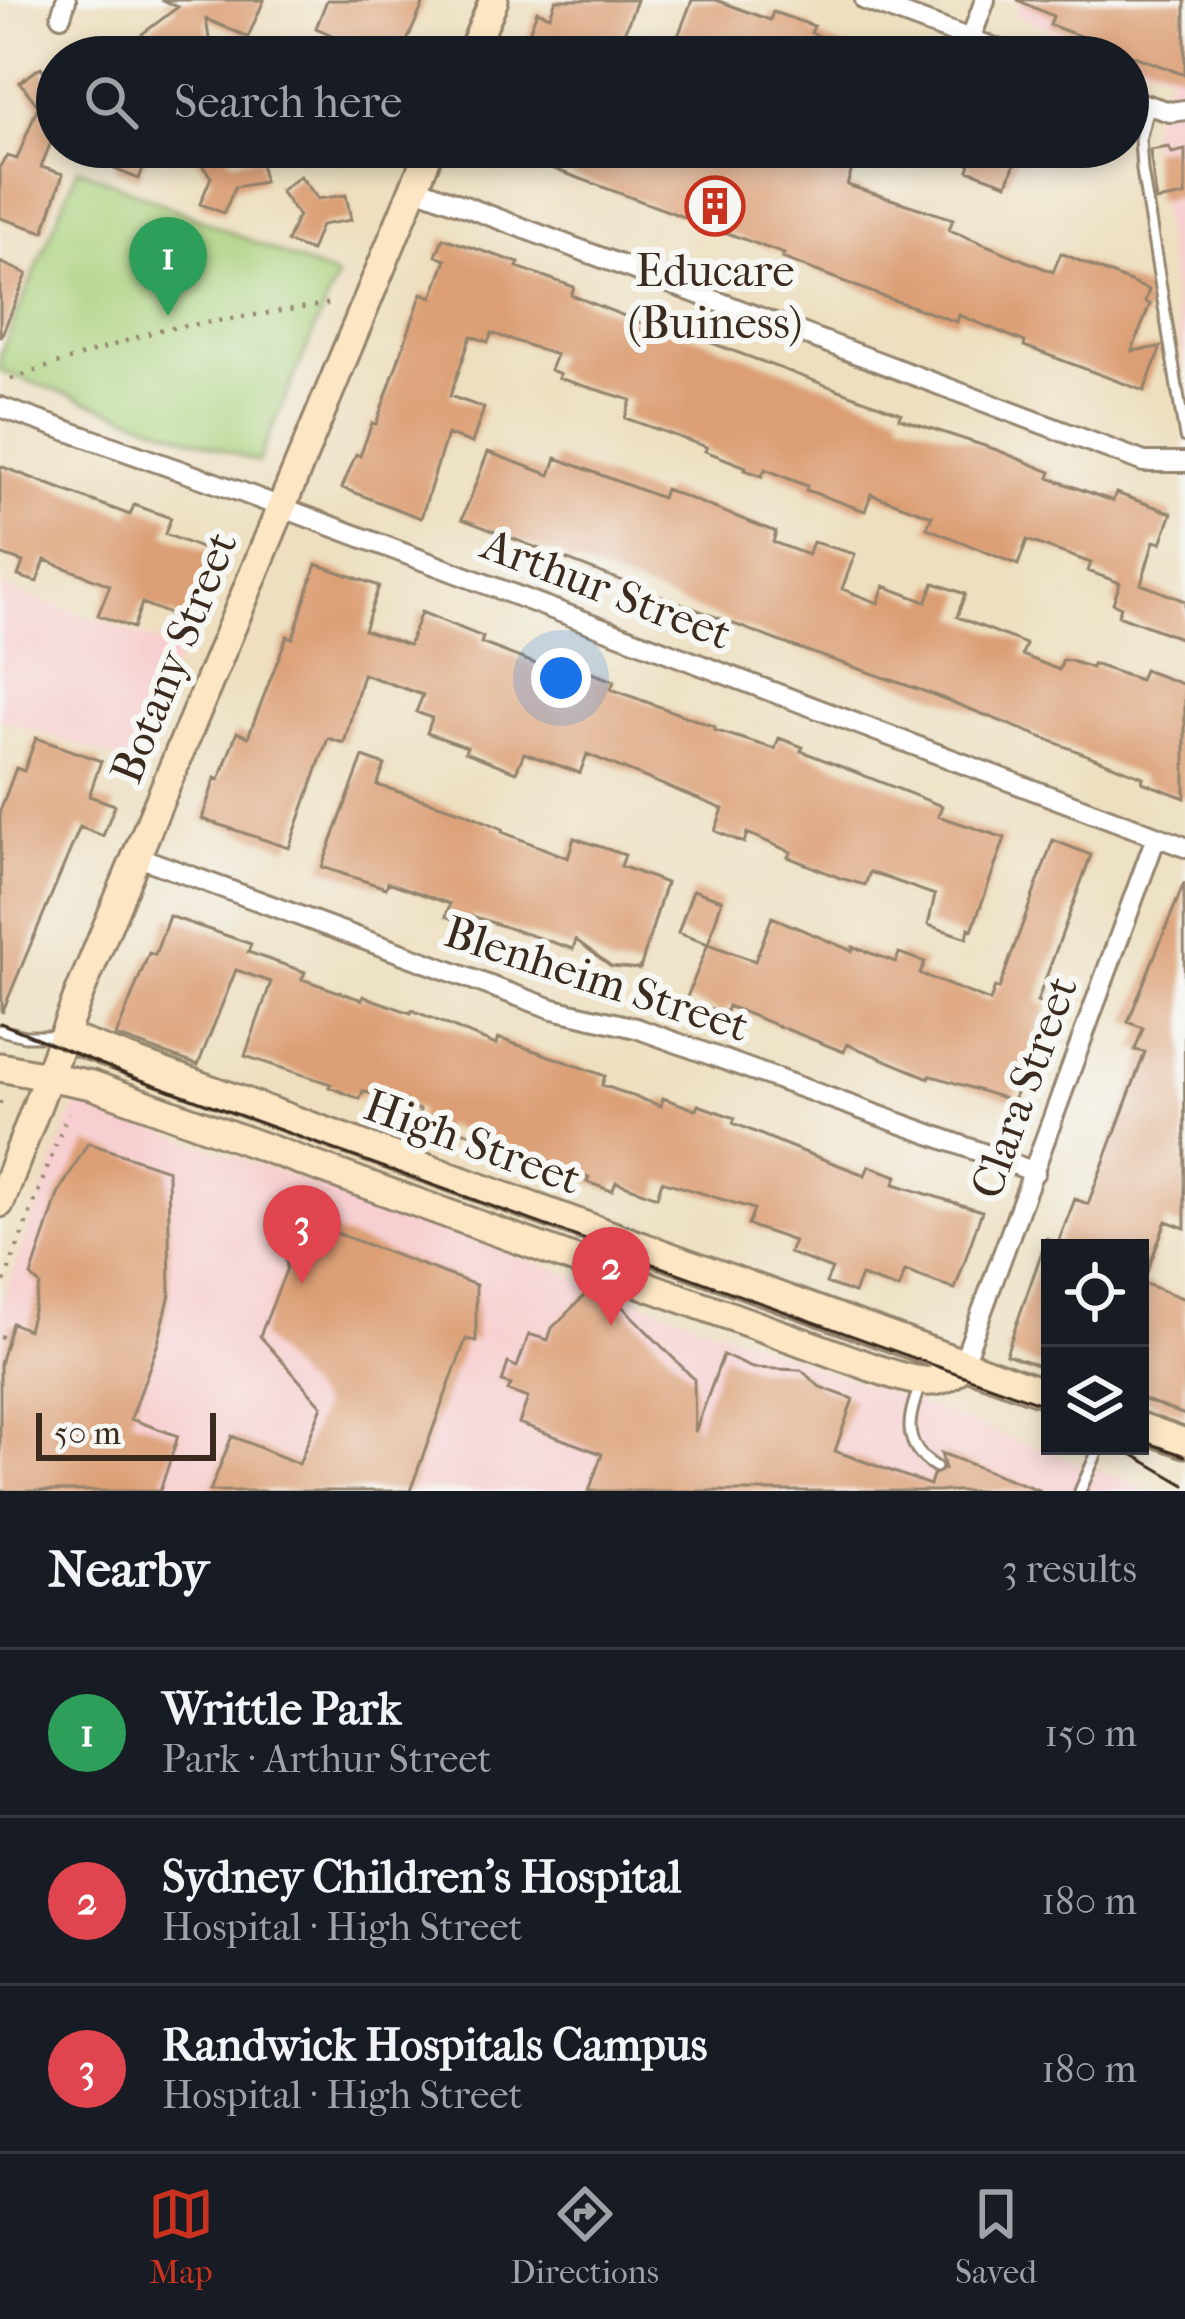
<!DOCTYPE html>
<meta charset="utf-8">
<style>
:root{--surface:#171b24;--page:#20242c;--text:#f1f3f6;--muted:#9ea1a6;--line:#363941;--accent:#c8321e}
body{margin:0;font-family:"IM FELL French Canon",serif;background:var(--page);color:var(--text)}
.controls{position:absolute;right:36px;bottom:36px;display:grid;overflow:hidden;border-radius:0px;box-shadow:0 6px 18px #0003}
.controls button{width:108px;height:108px;display:grid;place-items:center;padding:0;border:0;border-bottom:3px solid var(--line);background:var(--surface);color:var(--text);font:60px sans-serif}
.scale{position:absolute;left:36px;bottom:30px;width:180px;box-sizing:border-box;padding-left:12px;border:6px solid #3b2a1e;border-top:0;font-size:33px;line-height:42px;white-space:nowrap;color:#3b2a1e;-webkit-text-stroke:9px #f6f6f2;paint-order:stroke}
.you{position:absolute;left:561px;top:678px;width:42px;height:42px;margin:-30px;border:9px solid #fff;border-radius:50%;background:#1a73e8;box-shadow:0 0 0 18px #1a73e833}
.badge{display:grid;place-items:center;width:78px;height:78px;border-radius:50%;background:var(--accent);color:#fff;font-size:39px;font-weight:700}
.pin{position:absolute;translate:-50% -99px;filter:drop-shadow(0 3px 6px #0008)}
.pin::after{content:'';position:absolute;top:63px;width:42px;height:36px;background:inherit;clip-path:polygon(0 0,100% 0,50% 100%)}
.list{margin:0;padding:0;list-style:none}
h2{display:flex;justify-content:space-between;align-items:center;height:156px;margin:0;padding:0 48px;font-size:51px}
h2 small{font-size:39px;font-weight:400;color:var(--muted)}
.list li{display:grid;grid-template-columns:78px 1fr auto;gap:36px;align-items:center;box-sizing:border-box;height:168px;padding:0 48px;border-top:3px solid var(--line)}
.list b{display:block;font-size:45px;white-space:nowrap}
.list p{margin:0;font-size:39px;white-space:nowrap;color:var(--muted)}
.list em{font-size:39px;font-style:normal;color:var(--muted)}
.icon{flex:none;width:66px;height:66px;fill:none;stroke:currentColor;stroke-width:2;stroke-linecap:round;stroke-linejoin:round}
.map{position:relative;flex:none;width:1185px;height:1491px;overflow:hidden}
.search{position:absolute;background:var(--surface);box-shadow:0 6px 18px #0003;left:36px;right:36px;top:36px;height:132px;display:flex;align-items:center;gap:30px;box-sizing:border-box;padding:0 42px;border-radius:66px;color:var(--muted);font-size:45px}
.sheet{height:660px;background:var(--surface)}
nav{display:flex;justify-content:space-around;align-items:center;box-sizing:border-box;height:168px;border-top:3px solid var(--line);background:var(--surface);font-size:33px;color:var(--muted)}
nav a{display:grid;justify-items:center;gap:6px}
nav .on{color:var(--accent)}
.map>svg:first-child{display:block}
</style>
<div class="map">
<svg width="1185" height="1491" viewBox="0 0 1185 1491">
<rect width="100%" height="100%" fill="#f6f6f2"/>
<filter id="ink" filterUnits="userSpaceOnUse"><feTurbulence type="fractalNoise" baseFrequency=".00833" numOctaves="2"/><feDisplacementMap in="SourceGraphic" scale="24" xChannelSelector="R" yChannelSelector="G"/><feConvolveMatrix kernelMatrix="1 2 1 2 8 2 1 2 1" color-interpolation-filters="sRGB"/></filter>
<filter id="wash" filterUnits="userSpaceOnUse"><feTurbulence type="fractalNoise" baseFrequency=".004" numOctaves="4" result="noise"/><feDisplacementMap in="SourceGraphic" scale="48" xChannelSelector="R" yChannelSelector="G"/><feGaussianBlur stdDeviation="2.7" result="paint"/><feColorMatrix in="noise" values="0 0 0 0 0 0 0 0 0 0 0 0 0 0 0 0 0 1.4 0 .05"/><feComposite in="paint" operator="in"/></filter>
<g filter="url(#wash)">
<rect width="100%" height="100%" fill="#eddfbf"/>
<!-- built -->
<path fill="#f7cfd0" d="M1020,0H1185V375L1149,132L1169,73L1014,15Z
M0,586L181,650L134,765L0,718Z
M77,1101L533,1261L1155,1491H0V1306Z"/>
<!-- green -->
<path fill="#aad17b" stroke="#727e4c" stroke-width="3" d="M78,168L337,277L258,462L0,371V355Z"/>
<g id="blocks">
<!-- building -->
<path fill="#dc9f75" d="M161,0H264L248,37L206,19L212,57H159L142,34L178,7Z
M327,0H425L400,57H382L316,28Z
M556,0H637L621,41L659,57H580L527,38L537,11L550,16Z
M692,0H716L770,20L773,12L814,26L811,33L871,57H670Z
M1017,0H1185V75L1050,25L1053,16Z
M41,67L57,89V127L41,167L63,174L44,232L0,218V166L7,156L17,159L38,106L20,82Z
M123,147H151L139,179L114,169Z
M188,147H221L232,161L260,157L264,182L235,187L224,213L200,204L211,177Z
M540,147H736L758,155L760,147H859L847,185L953,219L949,230L1053,272L1061,253L1149,290L1145,302L1150,304L1132,351L1161,347L1144,391L1024,346L1025,342L959,315L957,322L879,295L782,258L784,254L535,162Z
M931,147H1021L1007,184L968,170L970,164Z
M1169,147L1172,153L1185,150V196L1156,201L1150,150Z
M300,176L318,199L346,195L351,220L321,225L311,251L287,242L298,215L280,191Z
M443,238L519,263L517,267L574,287L571,295L657,329L659,324L701,339L901,413L899,418L997,450L1051,472L1049,478L1113,501L1116,493L1172,513L1161,543L1154,541L1141,584L1185,601V640L1118,615L1121,607L1113,603L1120,583L1088,571L1091,563L1027,540L1018,565L927,528L932,516L871,494L865,511L806,490L807,486L765,469L762,476L745,470L746,467L705,451L707,447L625,418L631,400L558,378L560,374L550,370L556,355L492,333L488,342L471,336L450,396L484,408L472,443L447,434L421,518L342,488L356,454L360,456L372,423L376,424L422,293L432,297L446,260L436,256Z
M0,262L27,274L1,337H0Z
M488,452L550,475L556,458L662,498L665,489L776,532L773,542L808,555L813,542L855,554L842,589L878,603L884,586L926,602L934,583L965,594L957,617L1026,644L1022,655L1059,670L1063,660L1071,661L1092,668L1093,664L1140,680L1144,670L1185,685V798L1142,782L1143,777L929,693L778,641L462,519Z
M0,466L130,515L134,505L171,518L165,534L216,554L189,622L142,603L133,628L98,615L110,585L45,560L37,582L18,576L23,562L0,554Z
M316,564L379,586L364,630L409,645L421,612L483,637L481,643L573,678L578,668L614,681L611,689L715,727L714,730L775,749L779,738L803,747L801,751L942,806L938,816L1005,838L972,930L969,928L967,938L928,925L935,895L870,872L865,885L840,878L788,857L791,852L747,833L744,843L715,831L723,809L587,754L580,773L524,753L516,772L465,752L467,747L427,733L432,718L416,712L423,695L363,674L344,743L328,738L289,848L202,819L215,778L219,780L237,732L248,737L287,636L293,638Z
M36,738L101,761L89,796L115,805L103,836L80,827L2,1013L0,811L16,768L24,771Z
M363,757L385,765L377,785L463,812L503,829L502,832L568,858L574,838L625,855L621,866L666,883L640,969L611,966L576,940L573,949L472,916L469,925L446,916L450,904L388,882L386,888L322,867Z
M1053,840L1091,855L1037,1002L1047,1005L1013,1101L930,1075L929,1078L847,1044L844,1052L728,1006L725,1014L686,1000L708,944L755,961L772,917L852,951L853,947L896,962L899,953L925,962L920,974L990,1001L995,987L999,989Z
M1184,883L1185,1228L1166,1221L1143,1283L1185,1299V1415L1140,1398V1248H1056L1075,1199L1088,1204L1145,1052L1135,1050L1143,1028L1128,1022Z
M693,890L722,900L708,944L678,933Z
M169,916L251,944L248,952L305,972L302,979L362,1000L363,996L411,1013L412,1010L496,1045L498,1038L541,1053L605,1076L602,1085L661,1106L663,1098L696,1110L698,1105L735,1118L733,1123L791,1147L865,1175L869,1166L897,1176L894,1184L982,1211L955,1289L905,1271L899,1289L861,1276L854,1293L826,1283L832,1269L789,1253L794,1241L748,1225L754,1209L662,1181L657,1197L616,1182L612,1191L587,1182L589,1177L489,1139L444,1126L442,1131L416,1122L420,1110L363,1091L360,1099L329,1087L331,1084L245,1056L271,982L236,970L198,1065L116,1036L149,953L155,955Z
M88,1143L168,1170L170,1294L158,1343L131,1419L178,1436L160,1491H0V1364L12,1323L28,1330L40,1285L31,1276L59,1192Z
M301,1220L476,1285V1341L466,1339L410,1491H210L232,1436L299,1464L322,1406L260,1336L287,1268L286,1261Z
M1047,1237L1050,1354L1045,1368L1006,1354Z
M594,1286L607,1291L694,1379L695,1432L723,1355L752,1368L801,1370L820,1387L853,1399L835,1451L930,1485L933,1475L945,1469L941,1453L1041,1491H589L602,1454L519,1423L528,1398L508,1391L511,1385L502,1382L508,1363L517,1367L529,1334L548,1340L552,1328Z"/>
</g>
</g>
<g filter="url(#ink)">
<use href="#blocks" fill-opacity="0" stroke="#94846e" stroke-width="3"/>
<g fill="none" stroke-linecap="round" stroke-linejoin="round">
<defs>
<path id="lane" d="M1148,107L1140,140L1142,170L1185,437
M0,1030L25,1036H60
M921,1383C908,1417 900,1445 936,1467
M1080,1491L1100,1446"/>
<path id="street" d="M865,0L1019,57
M61,16L66,0
M971,38L985,0
M1128,99L1170,112L1185,110
M414,187L1144,462H1185
M0,407L241,492L1185,847
M136,856L553,1009L636,1028L1035,1172
M963,1363L1156,837"/>
<path id="secondary" d="M470,57L494,0
M63,1036L1050,1395
M0,1067L92,1085L871,1367C902,1377 940,1395 963,1363
M0,1203L80,992L431,147
M1140,1427L1185,1443"/>
</defs>
<!-- lane casing -->
<use href="#lane" stroke="#94846e" stroke-width="15"/>
<!-- street casing -->
<use href="#street" stroke="#94846e" stroke-width="24"/>
<!-- secondary casing -->
<use href="#secondary" stroke="#94846e" stroke-width="33"/>
<!-- path -->
<path stroke="#94846e" stroke-width="4.5" stroke-dasharray="3 9" stroke-linecap="butt" d="M11,379L159,330L333,303
M0,1101V1106
M0,1293L68,1113
M0,1336L7,1339"/>
<!-- lane -->
<use href="#lane" stroke="#fff" stroke-width="9"/>
<!-- street -->
<use href="#street" stroke="#fff" stroke-width="18"/>
<!-- secondary -->
<use href="#secondary" stroke="#fce6c4" stroke-width="27"/>
<!-- tram -->
<path stroke="#3b2a1e" stroke-width="3" d="M0,1023L133,1077L1050,1407
M1140,1440L1185,1456
M1118,1446L1185,1485"/>
</g>
</g>
<!-- icons -->
<defs>
<symbol id="building-ring" viewBox="-11 -11 22 22"><circle r="9.5" fill="#f6f6f2" stroke="#c8321e" stroke-width="1.5"/><path d="M-4-6H4V6H1V3H-1V6H-4ZM-2.5-4.3h1.7v1.8h-1.7ZM.8-4.3h1.7v1.8H.8ZM-2.5-1h1.7V.8h-1.7ZM.8-1h1.7V.8H.8Z" fill="#c8321e"/></symbol>
</defs>
<g fill-rule="evenodd">
<use href="#building-ring" x="682" y="173" width="66" height="66"/>
</g>
<g text-anchor="middle" stroke-width="12" stroke-linejoin="round" paint-order="stroke">
<!-- poi labels -->
<g font-size="45" fill="#3b2a1e" stroke="#f6f6f2">
<text x="715" y="286">Educare<tspan x="715" dy="52">(Buiness)</tspan></text>
</g>
<!-- street labels -->
<g font-size="45" fill="#3b2a1e" stroke="#f6f6f2">
<text transform="translate(607 588) rotate(21)" y="16">Arthur Street</text>
<text transform="translate(173 657) rotate(-68)" y="16">Botany Street</text>
<text transform="translate(597 978) rotate(18)" y="16">Blenheim Street</text>
<text transform="translate(1023 1087) rotate(-70)" y="16">Clara Street</text>
<text transform="translate(473 1141) rotate(20)" y="16">High Street</text>
</g>
</g>
</svg>
<div class="controls">
<button><svg class="icon" aria-label="locate" viewBox="0 0 24 24"><circle cx="12" cy="12" r="6"/><path d="M12 2v4M12 18v4M2 12h4M18 12h4"/></svg></button>
<button><svg class="icon" aria-label="layers" viewBox="0 0 24 24"><path d="M12 4l9 5-9 5-9-5zM3 14l9 5 9-5"/></svg></button>
</div>
<div class="scale">50 m</div>
<div class="you"></div>
<div class="pin badge" style="left:168px;top:316px;background:#2e9e5b">1</div>
<div class="pin badge" style="left:611px;top:1326px;background:#e0444e">2</div>
<div class="pin badge" style="left:302px;top:1284px;background:#e0444e">3</div>
<div class="search"><svg class="icon" aria-label="search" viewBox="0 0 24 24"><circle cx="10" cy="10" r="6"/><path d="M15 15l6 6"/></svg>Search here</div>
</div>
<section class="sheet">
<h2>Nearby<small>3 results</small></h2>
<ul class="list">
<li><span class="badge" style="background:#2e9e5b">1</span><div><b>Writtle Park</b><p>Park · Arthur Street</p></div><em>150 m</em></li>
<li><span class="badge" style="background:#e0444e">2</span><div><b>Sydney Children's Hospital</b><p>Hospital · High Street</p></div><em>180 m</em></li>
<li><span class="badge" style="background:#e0444e">3</span><div><b>Randwick Hospitals Campus</b><p>Hospital · High Street</p></div><em>180 m</em></li>
</ul>
</section>
<nav>
<a class="on"><svg class="icon" aria-label="map" viewBox="0 0 24 24"><path d="M3 6l6-2 6 2 6-2v14l-6 2-6-2-6 2zM9 4v14M15 6v14"/></svg>Map</a>
<a><svg class="icon" aria-label="directions" viewBox="0 0 24 24"><path d="M12 3l9 9-9 9-9-9zM9 14v-3h6M13 9l2 2-2 2"/></svg>Directions</a>
<a><svg class="icon" aria-label="saved" viewBox="0 0 24 24"><path d="M7 4h10v16l-5-4-5 4z"/></svg>Saved</a>
</nav>
